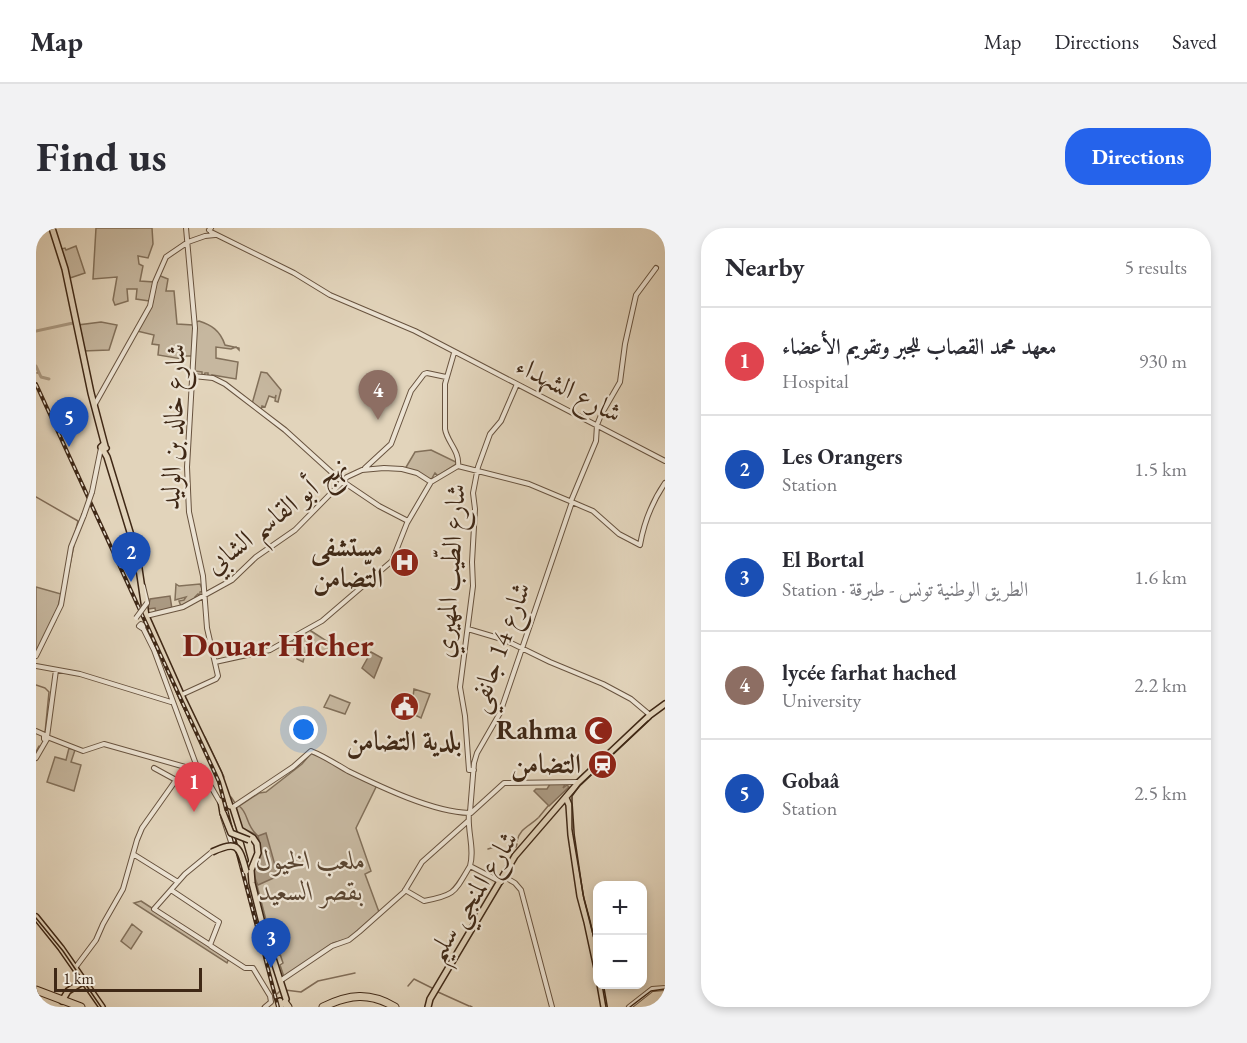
<!DOCTYPE html>
<meta charset="utf-8">
<style>
:root{--surface:#fff;--page:#f2f2f3;--text:#2b2b33;--muted:#7c7c81;--line:#e1e1e2;--accent:#2563eb}
body{margin:0;font-family:"EB Garamond",Amiri,serif;background:var(--page);color:var(--text)}
.controls{position:absolute;right:18px;bottom:18px;display:grid;overflow:hidden;border-radius:12px;box-shadow:0 3px 9px #0003}
.controls button{width:54px;height:54px;display:grid;place-items:center;padding:0;border:0;border-bottom:2px solid var(--line);background:var(--surface);color:var(--text);font:30px sans-serif}
.scale{position:absolute;left:18px;bottom:15px;width:148px;box-sizing:border-box;padding-left:6px;border:3px solid #3f2816;border-top:0;font-size:16px;line-height:21px;white-space:nowrap;color:#3f2816;-webkit-text-stroke:4px #ece3d3;paint-order:stroke}
.you{position:absolute;left:268px;top:502px;width:21px;height:21px;margin:-15px;border:4px solid #fff;border-radius:50%;background:#1a73e8;box-shadow:0 0 0 9px #1a73e833}
.badge{display:grid;place-items:center;width:39px;height:39px;border-radius:50%;background:var(--accent);color:#fff;font-size:20px;font-weight:700}
.pin{position:absolute;translate:-50% -50px;filter:drop-shadow(0 2px 3px #0008)}
.pin::after{content:'';position:absolute;top:32px;width:21px;height:18px;background:inherit;clip-path:polygon(0 0,100% 0,50% 100%)}
.list{margin:0;padding:0;list-style:none}
h2{display:flex;justify-content:space-between;align-items:center;height:78px;margin:0;padding:0 24px;font-size:26px}
h2 small{font-size:20px;font-weight:400;color:var(--muted)}
.list li{display:grid;grid-template-columns:39px 1fr auto;gap:18px;align-items:center;box-sizing:border-box;height:108px;padding:0 24px;border-top:2px solid var(--line)}
.list b{display:block;font-size:22px;white-space:nowrap}
.list p{margin:0;font-size:20px;white-space:nowrap;color:var(--muted)}
.list em{font-size:20px;font-style:normal;color:var(--muted)}
.map{position:relative;flex:none;width:629px;height:779px;overflow:hidden;border-radius:24px}
header{display:flex;align-items:center;gap:36px;box-sizing:border-box;height:84px;padding:0 30px;background:var(--surface);border-bottom:2px solid var(--line)}
header strong{font-size:28px}
nav{display:flex;gap:33px;margin-inline-start:auto;font-size:21px}
.intro{display:flex;align-items:center;justify-content:space-between;box-sizing:border-box;height:144px;padding:0 36px}
h1{margin:0;font-size:42px}
.button{padding:15px 27px;border-radius:24px;background:var(--accent);color:#fff;font-size:21px;font-weight:700}
main{display:flex;gap:36px;padding:0 36px}
aside{flex:1;background:var(--surface);border-radius:24px;box-shadow:0 3px 9px #0003}
.map>svg:first-child{display:block}
</style>
<header>
<strong>Map</strong>
<nav><a>Map</a><a>Directions</a><a>Saved</a></nav>
</header>
<div class="intro"><h1>Find us</h1><a class="button">Directions</a></div>
<main>
<div class="map">
<svg width="629" height="779" viewBox="0 0 629 779">
<rect width="100%" height="100%" fill="#e2d4bb"/>
<filter id="stains"><feTurbulence type="fractalNoise" baseFrequency=".00333" numOctaves="4"/><feColorMatrix values="0 0 0 0 .2 0 0 0 0 .09 0 0 0 0 .02 0 0 0 .5 -.17"/></filter>
<radialGradient id="worn" r=".72"><stop offset=".6" stop-color="#630" stop-opacity="0"/><stop offset="1" stop-color="#630" stop-opacity=".3"/></radialGradient>
<!-- green -->
<path fill="#c6b79f" stroke="#82705a" stroke-width="1.5" d="M60,0H116L117,16L112,30L102,28L103,36L107,38L104,53L118,54L113,73L100,71L101,61H91L92,73L79,77L77,72L81,49L57,51Z
M40,18L49,45L34,50L25,21L29,20L30,22Z
M122,47L132,51L130,63H138L141,96L157,97L156,128H147L146,131L122,127L123,117L116,116L118,107L101,103L116,77Z
M163,93C175,97 184,102 189,117L203,120V122L200,119L195,121L180,119V130L202,134L200,151L176,147V149L172,148V145H169L168,148H166V144L158,143L160,94Z
M65,94L81,97L73,122L47,123L42,97Z
M225,144L231,145L245,162L242,174L239,173L240,167L239,170L233,168L229,179L226,178L225,182L216,176Z
M395,222L422,235L402,248L399,245L395,252L369,241L379,224Z
M140,356L143,358L164,356L167,363L164,364V369L162,366L159,369L160,371L145,378L143,373L148,372L150,369L139,372Z
M0,359L25,366L22,379L0,426Z
M272,401L303,421L302,425L290,423L286,427L283,420L275,418L270,422L267,434L261,431L256,413L257,409Z
M378,461L394,466L385,490L375,485Z
M294,467L314,475L309,486L288,479Z
M33,520L39,522L35,534L45,537L38,563L11,554L19,529L30,532Z
M276,524L341,557L320,600L335,643L329,646L343,684L312,711L297,715L248,749L244,737L247,735L244,726L242,727L231,695L232,694L230,692L218,646L224,623V615L219,606L206,600L200,580L223,565L230,564L266,536Z
M105,673L193,730L191,735L98,675Z
M96,696L106,704L95,721L85,713Z"/>
<!-- water -->
<path fill="#ab9a83" stroke="#806c57" stroke-width="1.5" d="M134,368L136,381L120,386L119,380L112,381L114,371Z
M335,424L346,430L338,450L326,440Z
M514,556H529L527,560L531,557L533,559L513,578L498,563L500,561H511Z
M230,605L242,648L222,657C211,637 229,630 222,608Z"/>
<g fill="none" stroke-linecap="round" stroke-linejoin="round">
<!-- stream -->
<path stroke="#806c57" stroke-width="1.5" d="M1,145L3,144
M0,269L42,293L39,305
M31,351L38,317
M3,426L20,392
M0,457L9,460L13,464L9,505
M169,509L188,549
M0,524L3,518
M195,569L199,575
M203,578C213,585 209,597 222,608
M503,589L512,578
M481,613C484,600 494,598 502,590
M480,619L481,616
M452,621L462,618
M372,758L378,751L398,761
M249,762L265,764L282,753L319,745
M402,764L433,778
M241,766L244,763
M237,770L238,769
M434,778L436,779
M226,779L232,774"/>
<!-- canal -->
<path stroke="#ab9a83" stroke-width="3" d="M0,103L37,95
M0,138L5,149L13,151"/>
<defs>
<path id="minor" d="M173,2L175,0
M175,4L258,45L294,67L379,103L629,233
M418,125L409,156V201C411,214 424,223 422,238
M157,148L177,150L189,156L249,202L303,251L343,278L372,293
M59,176L114,78L119,54L130,29L152,14L169,8L179,7
M422,238L493,256L536,274L557,283L583,306L604,317C608,294 616,274 629,255
M329,240L355,216L375,163L388,146L391,145L410,149
M56,264L65,220
M535,273L560,213L561,197L565,187L584,154L589,116L600,67L620,40
M107,358L111,375
M110,388L147,379L196,352L220,329L259,302L311,249L326,242L348,240L366,241L381,245L395,254
M105,396L108,398L106,400L103,398Z
M107,400L118,422L161,539
M432,401L469,412L514,434L567,456L595,471L614,487
M0,428L25,377L35,319L48,287
M179,434L234,422L286,393L356,333L371,295L395,254L422,238
M0,438L44,446L135,474
M145,467L180,451L182,448L171,400L167,348L153,284L151,239L159,100L150,0
M0,503L9,507
M8,508H11V510L8,511Z
M11,509L47,523L68,516L160,542
M11,509L20,442
M0,530L11,511
M160 541a3 3 0 1 1 6 0a3 3 0 1 1-6 0Z
M438,542H433L429,488L424,459L437,358L436,334L439,281L437,265L442,239L454,206L465,193L481,156
M164,544L170,550L185,576
M197,579L257,539L275,523C288,528 300,536 312,543C345,559 397,584 433,585
M434,584L438,535L441,525L464,485L536,274
M433,585C431,603 439,621 434,638L465,654
M435,585L468,555L542,554
M187,589L196,617
M97,626L142,654
M467,648L479,655L485,662L516,779
M135,662L183,694L174,717
M369,662L388,673C419,667 418,665 434,638
M174,717L118,681L149,646L177,623
M175,718L209,740H217L234,768
M39,740L60,712L67,696L87,661L101,612L106,600L140,552L118,540
M244,753L296,718L313,712L323,704L368,664L386,634L432,593
M229,779L235,774L234,768
M593,779L616,761L629,760"/>
<path id="major" d="M16,0L29,41L55,165L69,218
M67,222L65,219L67,217L70,220L67,222L71,229L101,327L110,388L147,471L183,546L194,578
M614,487L629,476
M543,554L613,488
M530,570L533,577L535,607L544,668L551,694L562,745
M185,573L187,585
M197,580L204,602L217,610L221,616L222,625L215,642L216,655L227,699L250,771
M202,607L209,632
M0,689L25,720L66,779
M564,756L568,779
M26,773L32,763L48,753
M244,773L245,779
M392,779L394,771L479,628L542,555"/>
<path id="highway" d="M0,762L45,779
M249,775L252,779
M287,779C313,766 334,764 359,779"/>
</defs>
<!-- minor casing -->
<use href="#minor" stroke="#68533f" stroke-width="6"/>
<!-- major casing -->
<use href="#major" stroke="#3f2816" stroke-width="8"/>
<!-- highway casing -->
<use href="#highway" stroke="#3f2816" stroke-width="9"/>
<!-- minor -->
<use href="#minor" stroke="#ece3d3" stroke-width="4"/>
<!-- major -->
<use href="#major" stroke="#e2d4bb" stroke-width="5"/>
<!-- highway -->
<use href="#highway" stroke="#e2d4bb" stroke-width="7"/>
<!-- tram -->
<path stroke="#3f2816" stroke-width="1.5" d="M0,690L27,723L65,779
M562,726L548,671L536,601V568L544,557L612,493
M566,756L570,779
M594,779L615,763L629,761"/>
<defs>
<path id="rail" d="M0,156L183,554L242,779"/>
</defs>
<!-- rail casing -->
<use href="#rail" stroke="#3f2816" stroke-width="4"/>
<!-- rail -->
<use href="#rail" stroke="#ece3d3" stroke-width="1.5" stroke-dasharray="4.5" stroke-linecap="butt"/>
<defs>
<path id="minor-bridge" d="M48,287L56,264
M100,390L111,375"/>
<path id="major-bridge" d="M187,585L195,605L213,612
M176,624C202,612 203,618 210,643"/>
</defs>
<!-- minor-bridge casing -->
<use href="#minor-bridge" stroke="#68533f" stroke-width="6" stroke-linecap="butt"/>
<!-- major-bridge casing -->
<use href="#major-bridge" stroke="#3f2816" stroke-width="8" stroke-linecap="butt"/>
<!-- minor-bridge -->
<use href="#minor-bridge" stroke="#ece3d3" stroke-width="4"/>
<!-- major-bridge -->
<use href="#major-bridge" stroke="#e2d4bb" stroke-width="5"/>
</g>
<!-- icons -->
<defs>
<symbol id="hospital-disc" viewBox="-11 -11 22 22"><circle r="9.5" fill="#8f2418" stroke="#ece3d3"/><path d="M-5-5h3v3.5h4V-5h3V5h-3V1.5h-4V5h-3Z" fill="#fff"/></symbol>
<symbol id="civic-disc" viewBox="-11 -11 22 22"><circle r="9.5" fill="#8f2418" stroke="#ece3d3"/><path d="M-.6-6.5H3V-4.5H.6V-3L4-1V1h2V6H-6V1h2V-1L-.6-3ZM-1.2 2.5V6h2.4V2.5Z" fill="#fff"/></symbol>
<symbol id="mosque-disc" viewBox="-11 -11 22 22"><circle r="9.5" fill="#8f2418" stroke="#ece3d3"/><path d="M3.5-4.9A6 6 0 1 0 3.5 4.9A5 5 0 1 1 3.5-4.9Z" fill="#fff"/></symbol>
<symbol id="station-disc" viewBox="-11 -11 22 22"><circle r="9.5" fill="#8f2418" stroke="#ece3d3"/><path d="M-3-6H3Q5-6 5-4V2Q5 4 3 4L4.5 6H3L1.5 4h-3L-3 6H-4.5L-3 4Q-5 4-5 2V-4Q-5-6-3-6ZM-3.5-4v3h7v-3ZM-3.5 1v1.5H-2V1ZM2 1v1.5H3.5V1Z" fill="#fff"/></symbol>
</defs>
<g fill-rule="evenodd">
<use href="#hospital-disc" x="352" y="318" width="33" height="33"/>
<use href="#civic-disc" x="352" y="462" width="33" height="33"/>
<use href="#mosque-disc" x="546" y="486" width="33" height="33"/>
<use href="#station-disc" x="550" y="520" width="33" height="33"/>
</g>
<g text-anchor="middle" stroke-width="4.5" stroke-linejoin="round" paint-order="stroke">
<!-- street labels -->
<g font-size="27" fill="#3f2816" stroke="#ece3d3">
<text transform="translate(533 161) rotate(27)" y="9">شارع الشهداء</text>
<text transform="translate(137 199) rotate(-88)" y="9">شارع خالد بن الوليد</text>
<text transform="translate(240 287) rotate(-38)" y="9">نهج أبو القاسم الشابي</text>
<text transform="translate(414 343) rotate(-86)" y="9">شارع الطّيب المهيري</text>
<text transform="translate(463 419) rotate(-70)" y="9">شارع 14 جانفي</text>
<text transform="translate(436 668) rotate(-58)" y="9">شارع المنجي سليم</text>
</g>
<!-- poi labels -->
<g font-size="27" font-weight="bold" fill="#3f2816" stroke="#ece3d3" text-anchor="end">
<text x="347" y="328">مستشفى<tspan x="347" dy="31">التّضامن</tspan></text>
<text x="541" y="511">Rahma</text>
<text x="368" y="522" text-anchor="middle">بلدية التضامن</text>
<text x="545" y="545">التضامن</text>
</g>
<!-- park labels -->
<g font-size="27" font-style="italic" fill="#5a4531" stroke="#ece3d3">
<text x="275" y="641">ملعب الخيول<tspan x="275" dy="31">بقصر السعيد</tspan></text>
</g>
<!-- district labels -->
<g font-size="33" font-weight="bold" fill="#7a1f14" stroke="#ece3d3">
<text x="242" y="428">Douar Hicher</text>
</g>
</g>
<rect width="100%" height="100%" filter="url(#stains)"/>
<rect width="100%" height="100%" fill="url(#worn)"/>
</svg>
<div class="controls">
<button>+</button>
<button>−</button>
</div>
<div class="scale">1 km</div>
<div class="you"></div>
<div class="pin badge" style="left:158px;top:584px;background:#e0444e">1</div>
<div class="pin badge" style="left:95px;top:354px;background:#1a4fb4">2</div>
<div class="pin badge" style="left:235px;top:740px;background:#1a4fb4">3</div>
<div class="pin badge" style="left:342px;top:192px;background:#8d6e63">4</div>
<div class="pin badge" style="left:33px;top:219px;background:#1a4fb4">5</div>
</div>
<aside>
<h2>Nearby<small>5 results</small></h2>
<ul class="list">
<li><span class="badge" style="background:#e0444e">1</span><div><b>معهد محمد القصاب للجبر وتقويم الأعضاء</b><p>Hospital</p></div><em>930 m</em></li>
<li><span class="badge" style="background:#1a4fb4">2</span><div><b>Les Orangers</b><p>Station</p></div><em>1.5 km</em></li>
<li><span class="badge" style="background:#1a4fb4">3</span><div><b>El Bortal</b><p>Station · الطريق الوطنية تونس - طبرقة</p></div><em>1.6 km</em></li>
<li><span class="badge" style="background:#8d6e63">4</span><div><b>lycée farhat hached</b><p>University</p></div><em>2.2 km</em></li>
<li><span class="badge" style="background:#1a4fb4">5</span><div><b>Gobaâ</b><p>Station</p></div><em>2.5 km</em></li>
</ul>
</aside>
</main>
